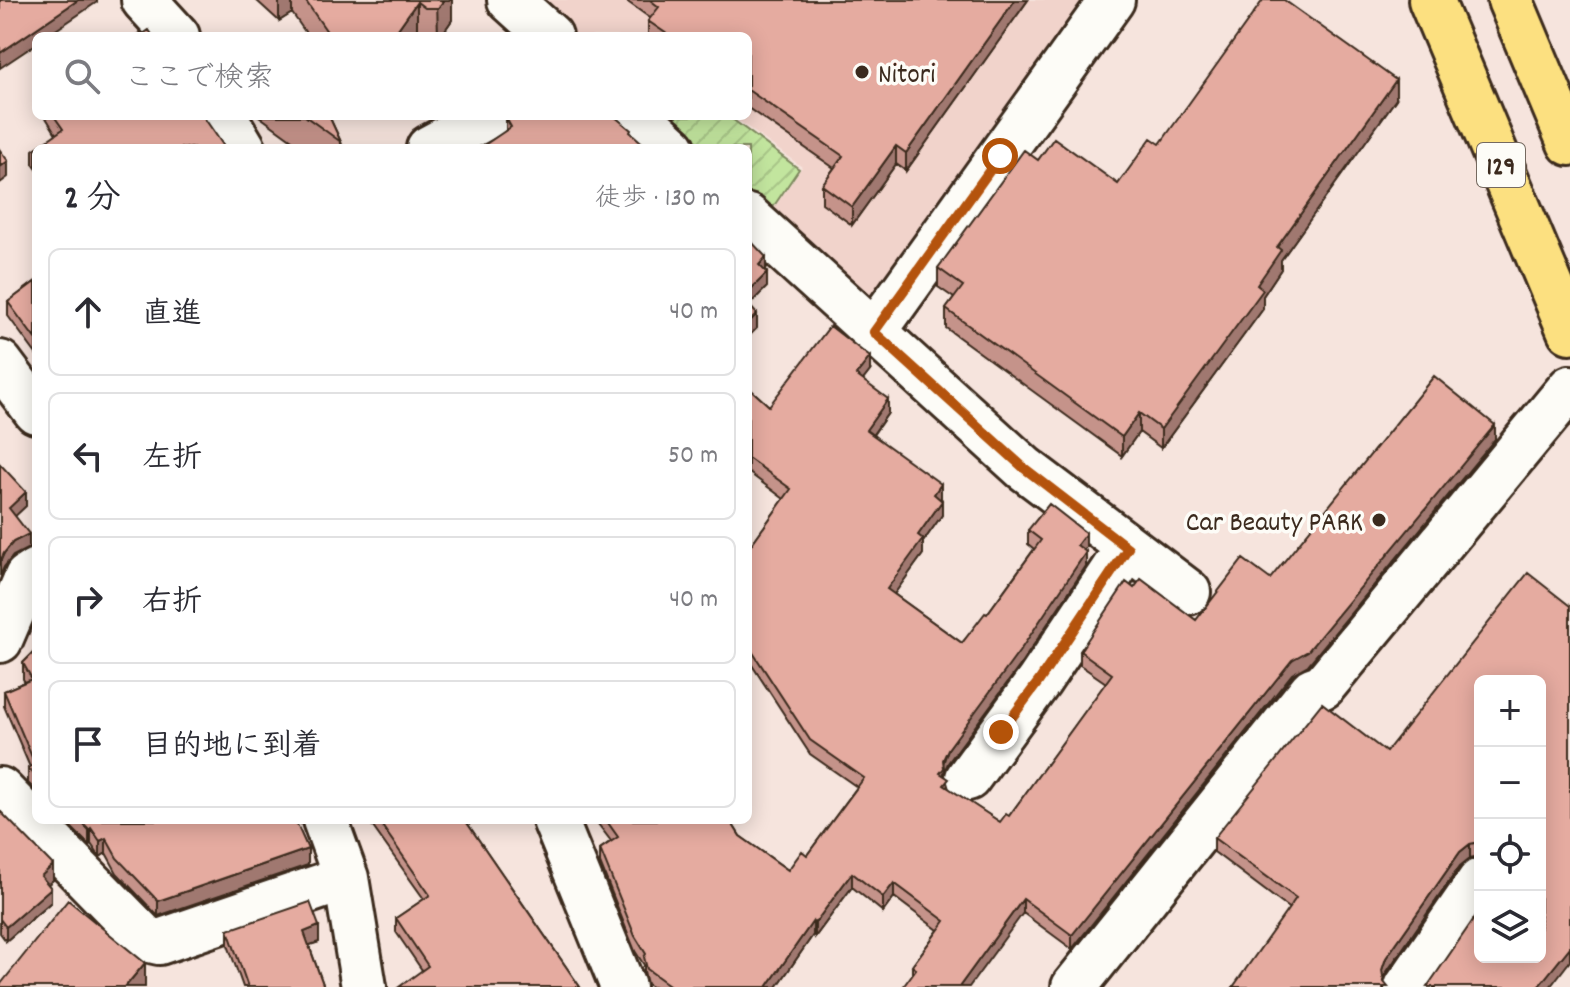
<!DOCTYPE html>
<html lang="ja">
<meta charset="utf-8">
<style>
:root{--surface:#fff;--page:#f7f7f7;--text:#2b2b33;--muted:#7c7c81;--line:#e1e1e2}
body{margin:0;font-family:Dekko,"Klee One",sans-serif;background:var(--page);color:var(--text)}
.controls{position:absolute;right:24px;bottom:24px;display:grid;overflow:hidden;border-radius:12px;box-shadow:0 4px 20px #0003}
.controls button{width:72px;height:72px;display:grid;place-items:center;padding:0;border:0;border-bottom:2px solid var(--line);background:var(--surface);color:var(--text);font:40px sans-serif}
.stop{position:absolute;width:24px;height:24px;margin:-18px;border:6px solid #b45309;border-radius:50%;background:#fff}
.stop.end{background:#b45309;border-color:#fff;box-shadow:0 2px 8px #0008}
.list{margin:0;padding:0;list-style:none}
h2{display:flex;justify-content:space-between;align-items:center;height:104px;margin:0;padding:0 32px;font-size:34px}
h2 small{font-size:26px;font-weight:400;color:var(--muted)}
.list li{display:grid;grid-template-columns:52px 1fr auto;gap:24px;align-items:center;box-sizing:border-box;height:128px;margin:0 16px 16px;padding:0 16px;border:2px solid var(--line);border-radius:12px}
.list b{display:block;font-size:30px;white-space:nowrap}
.list em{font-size:26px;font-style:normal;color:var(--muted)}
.icon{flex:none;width:44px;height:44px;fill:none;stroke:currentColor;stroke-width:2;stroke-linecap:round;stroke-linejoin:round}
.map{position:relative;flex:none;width:1570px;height:987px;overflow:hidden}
.search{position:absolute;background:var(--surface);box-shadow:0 4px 20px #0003;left:32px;top:32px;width:720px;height:88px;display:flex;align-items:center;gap:20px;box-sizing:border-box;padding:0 28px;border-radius:12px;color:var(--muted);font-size:30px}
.panel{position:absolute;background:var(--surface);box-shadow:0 4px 20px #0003;left:32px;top:144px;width:720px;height:680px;border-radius:12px}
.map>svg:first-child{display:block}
</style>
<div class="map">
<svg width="1570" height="987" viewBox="0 0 1570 987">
<defs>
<pattern id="garden-furrows" width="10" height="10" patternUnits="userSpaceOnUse" patternTransform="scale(2)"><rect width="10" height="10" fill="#c2e59e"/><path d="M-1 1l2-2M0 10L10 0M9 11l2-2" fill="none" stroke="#a8c588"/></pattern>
</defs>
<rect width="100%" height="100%" fill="#f6e4dd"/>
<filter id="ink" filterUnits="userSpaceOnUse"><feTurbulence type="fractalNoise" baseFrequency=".0125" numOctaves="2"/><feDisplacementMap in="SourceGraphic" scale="16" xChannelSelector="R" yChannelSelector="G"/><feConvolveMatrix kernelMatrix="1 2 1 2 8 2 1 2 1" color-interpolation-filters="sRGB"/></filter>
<g filter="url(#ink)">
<!-- built -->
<path fill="#f1d3cb" d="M533,0H1090L880,298L857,303L768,217L802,167L732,116H748V36H572Z"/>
<!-- garden -->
<path fill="url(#garden-furrows)" stroke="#7e885e" stroke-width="2" d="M657,116H728L799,169L767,216L748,200V148H692Z"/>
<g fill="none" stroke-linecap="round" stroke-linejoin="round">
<defs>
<path id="minor" d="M144,0L177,36
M510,0L550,36
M224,116L243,148
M638,116L673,148
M429,148L488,116
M748,217L1024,468L1188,592
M874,332L1112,0
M0,363L36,411
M0,640L27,577L36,571
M968,778L1039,681L1128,548
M0,790L146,939L159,942L346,878
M325,820L346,878L364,987
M555,820L623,987
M1074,987L1312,690L1323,686L1570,388
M1407,987L1480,881"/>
<path id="highway" d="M1431,0L1570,331
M1510,0L1570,143"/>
</defs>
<!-- minor casing -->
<use href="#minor" stroke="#3b2a1e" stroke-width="50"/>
<!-- highway casing -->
<use href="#highway" stroke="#3b2a1e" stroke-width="50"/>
<!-- minor -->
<use href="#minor" stroke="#fdfcf7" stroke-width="44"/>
<!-- highway -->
<use href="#highway" stroke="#fce080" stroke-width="44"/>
</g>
<!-- wall -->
<path fill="#c5938a" stroke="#3b2a1e" stroke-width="2" d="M256,0H452V20L441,36H419L417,34L415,36H308L292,13L279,21Z
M625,0H1028L906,171L896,164L852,225L822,203V185L834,168L748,108V36H648V21L650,18Z
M1396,99L1281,260V269L1263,296V309L1161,448L1139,432L1122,456L946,328V309L954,298L938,287V268L1038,160L1118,184L1160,144Z
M45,116H203L56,134Z
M259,116H329L341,142V148H303Z
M614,116L506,130V118Z
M36,148V168L33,164V150Z
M36,281V354L8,316V302Z
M870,371L863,380L888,413L873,435L941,499L942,515L923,542V554L894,594L962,643L987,614L1034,549L1028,544V530L1086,547L1083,550L1086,566L1019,667L948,763L944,772L949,789L1000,822L1009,816L1106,683L1080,665V651L1134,588L1196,620L1270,579L1495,439L1308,665L1292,674L1072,949L1023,913L912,975V966L938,930L894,897L883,912L852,887L815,937L813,935L777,987H652L647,984L644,971V965L635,951L600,863V849L611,841L595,820H730L740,836L788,870L807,855L857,787L810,754L748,659V549L784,499L748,472V387L769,406Z
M1570,606L1540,957L1480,681V856L1470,858L1460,866L1386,973L1384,980L1214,852V838L1386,752Z
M36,650V791L28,783V768L30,767L4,706V691L25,682L23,679V663Z
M0,811L53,880L48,884L51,902L6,941L0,933Z
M64,820H295L308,865L158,916L117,873L106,853L100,857L91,844L89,845Z
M368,820H465L580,987L422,970L396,932V918L424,899Z
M228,930L319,942L309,945L324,987H243L228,945Z"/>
<!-- shaded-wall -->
<path fill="#a07870" stroke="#3b2a1e" stroke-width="2" d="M78,0H97V2L47,36H36V44L0,68V53Z
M279,0H292V13L279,21Z
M437,0H452V20L441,36H438Z
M1015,0H1028L906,171V153Z
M417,2V34L415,36H393Z
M1396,80V99L1281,260V269L1263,296V309L1161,448V429L1257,285L1277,247Z
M896,146V164L852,225V207Z
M8,161V177L0,183V167Z
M766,257V271L759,279V265Z
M767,273V287L748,306V292Z
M757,314V328L748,337V323Z
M870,357V371L856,389V375Z
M888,399V413L866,444V430Z
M1139,413V432L1122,456V437Z
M1495,425V439L1308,665L1292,674L1072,949V935L1292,660Z
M941,484V499L934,508V494Z
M26,492V506L9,522V508Z
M942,501V515L923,542V554L887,604V589L918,535Z
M1086,533V547L1077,559V545Z
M29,534V548L13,556L4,567L0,576V562L4,553L13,542Z
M1086,552V566L1019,667L948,763L944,772V782L940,773L948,749Z
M91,828V844L89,845V830Z
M106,838V853L100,857V841Z
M1470,844V858L1460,866L1386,973L1382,984V970L1386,958L1460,852Z
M308,849V865L158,916V901Z
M53,865V880L41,890V876Z
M852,873V887L815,937V923Z
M894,883V897L883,912V897Z
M51,888V902L6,941V927Z
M1023,899V913L969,987H959Z
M813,921V935L777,987H767Z
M319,926V942L304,947V932Z
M1570,947V961L1550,987H1538Z
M145,963V987H125Z"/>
<!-- building -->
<path fill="#e5aba0" stroke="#3b2a1e" stroke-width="2" d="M0,0H78L0,53Z
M305,0H444L438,8H425L417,2L393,36H330Z
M650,0H1015L906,153L896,146L852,207L822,185L843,156L748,90V36H670L648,21L659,7Z
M1263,0H1284L1396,80L1277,247L1281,250L1257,285L1263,290L1161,429L1139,413L1122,437L946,309L963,286L938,268L1024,150L1038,160L1054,138L1118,184L1151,138L1160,144Z
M149,30L153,36H136L142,32L143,34Z
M54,116H203L225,148H36L63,129Z
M305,116H329L341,142Z
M507,116H614L631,130L630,132L648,148H480L511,127L506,118Z
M0,150L8,161L0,167Z
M748,238L766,257L759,265L767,273L748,292Z
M36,281V340L8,302Z
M748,304L757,314L748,323Z
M830,326L870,357L856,375L888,399L866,430L941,484L934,494L942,501L918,535L923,539L887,589L962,643L985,613L987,614L1041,540L1028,530L1049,504L1086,533L1077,545L1086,552L1019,652L948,749L943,760L944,768L940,773L949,779L944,785L1000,822L1006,814L1009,816L1112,674L1080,651L1126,582L1134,588L1141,579L1196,620L1243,559L1270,579L1434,376L1495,425L1308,651L1292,660L1072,935L1023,899L959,987H903L916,969L912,966L945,921L894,883L883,897L852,873L815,923L813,921L767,987H672L647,969L644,957L646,954L635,936L600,849L618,837L606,820H730L740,836L788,870L802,851L807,855L864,778L810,740L748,645V549L791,489L748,458V387L769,406Z
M0,464L26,492L9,508L29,534L13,542L4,553L0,562Z
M1528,573L1570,606V947L1538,987H1427L1480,910V957H1540V681H1480V842L1470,844L1460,852L1386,958L1382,970L1384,982L1388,987H1233L1296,898L1214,838L1322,703L1386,752Z
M36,650V776L28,768L35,764L4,691L32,679L23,663Z
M0,811L53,865L41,876L51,888L6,927L0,919Z
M79,820H295L308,849L158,901L117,858L106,838L100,841L91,828L89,830Z
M378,820H465L580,987H399L428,966L396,918L430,895Z
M68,900L145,963L125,987H0V985Z
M310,902L319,926L304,932L324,987H248L228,930Z"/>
</g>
<g fill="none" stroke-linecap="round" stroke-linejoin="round" filter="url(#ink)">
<!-- route -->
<path stroke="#b45309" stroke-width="10" d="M1000,156L874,332L1024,468L1128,548L1039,681L1001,732"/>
</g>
<!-- markers -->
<g fill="#3b2a1e" stroke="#fdfcf7" stroke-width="3">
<circle cx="862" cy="72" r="8"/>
<circle cx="1379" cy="520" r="8"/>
</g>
<g text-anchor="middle" stroke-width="7" stroke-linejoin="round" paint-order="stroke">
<!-- shield labels -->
<rect fill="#fdfcf7" stroke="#75695f" stroke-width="2" x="1477" y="143" width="48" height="44" rx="6"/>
<g font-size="26" font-weight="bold" fill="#3b2a1e">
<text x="1501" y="174">129</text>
</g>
<!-- poi labels -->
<g font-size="28" fill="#3b2a1e" stroke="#fdfcf7" text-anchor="start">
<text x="878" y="82">Nitori</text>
<text x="1363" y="530" text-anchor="end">Car Beauty PARK</text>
</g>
</g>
</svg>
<div class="controls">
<button>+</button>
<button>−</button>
<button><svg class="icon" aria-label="locate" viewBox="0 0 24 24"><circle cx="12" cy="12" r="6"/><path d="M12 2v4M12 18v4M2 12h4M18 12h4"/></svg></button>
<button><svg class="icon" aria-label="layers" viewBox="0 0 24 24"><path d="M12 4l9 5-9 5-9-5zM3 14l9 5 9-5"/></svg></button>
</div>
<div class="stop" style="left:1000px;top:156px"></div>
<div class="stop end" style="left:1001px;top:732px"></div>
<div class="search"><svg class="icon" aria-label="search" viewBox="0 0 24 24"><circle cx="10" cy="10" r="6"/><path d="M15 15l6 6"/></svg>ここで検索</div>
<section class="panel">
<h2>2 分<small>徒歩 · 130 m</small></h2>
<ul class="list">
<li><svg class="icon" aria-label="ahead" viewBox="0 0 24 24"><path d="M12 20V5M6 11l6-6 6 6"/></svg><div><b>直進</b></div><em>40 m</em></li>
<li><svg class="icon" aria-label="left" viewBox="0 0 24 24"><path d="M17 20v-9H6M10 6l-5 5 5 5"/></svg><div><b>左折</b></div><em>50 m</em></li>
<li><svg class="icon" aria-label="right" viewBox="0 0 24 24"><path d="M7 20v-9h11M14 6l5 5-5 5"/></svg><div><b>右折</b></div><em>40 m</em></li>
<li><svg class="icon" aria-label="arrive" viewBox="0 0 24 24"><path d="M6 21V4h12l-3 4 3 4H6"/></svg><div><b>目的地に到着</b></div></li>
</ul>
</section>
</div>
